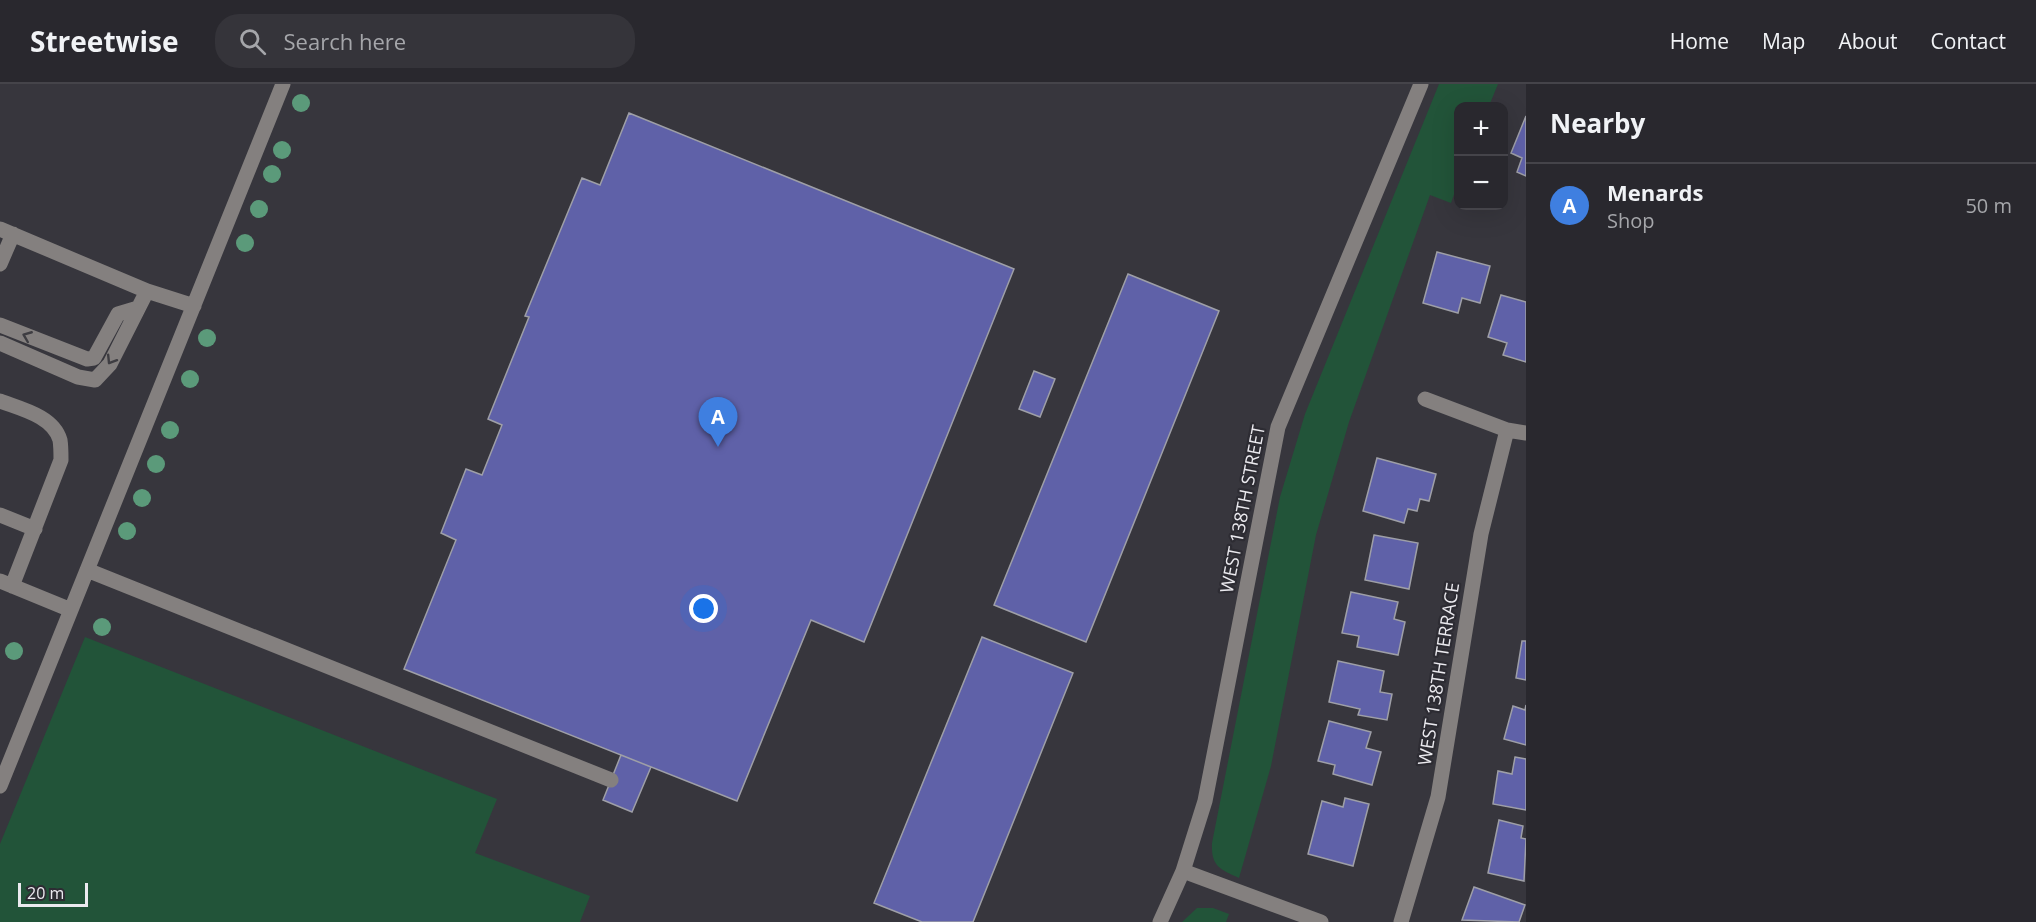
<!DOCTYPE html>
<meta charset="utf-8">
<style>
:root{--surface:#29282e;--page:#35343a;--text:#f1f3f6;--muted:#a5a6aa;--line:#45444a;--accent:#1a73e8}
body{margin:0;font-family:"Open Sans",sans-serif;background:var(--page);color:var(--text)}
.controls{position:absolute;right:18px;top:18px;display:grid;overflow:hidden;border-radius:12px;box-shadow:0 6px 24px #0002}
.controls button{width:54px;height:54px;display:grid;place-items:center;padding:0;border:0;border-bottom:2px solid var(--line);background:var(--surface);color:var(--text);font:30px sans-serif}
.scale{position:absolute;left:18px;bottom:15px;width:70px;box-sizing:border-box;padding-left:6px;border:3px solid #ebeaef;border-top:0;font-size:16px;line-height:21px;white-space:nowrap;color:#ebeaef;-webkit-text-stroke:4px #2d2c33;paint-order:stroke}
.you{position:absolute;left:704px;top:525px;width:21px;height:21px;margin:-15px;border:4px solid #fff;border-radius:50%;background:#1a73e8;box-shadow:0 0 0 9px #1a73e833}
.badge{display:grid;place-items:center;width:39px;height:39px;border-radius:50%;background:var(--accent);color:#fff;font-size:20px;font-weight:700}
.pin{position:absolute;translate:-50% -50px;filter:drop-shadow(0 2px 3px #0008)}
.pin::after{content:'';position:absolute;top:32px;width:21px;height:18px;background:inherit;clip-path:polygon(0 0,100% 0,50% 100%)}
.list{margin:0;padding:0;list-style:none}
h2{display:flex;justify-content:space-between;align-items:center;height:78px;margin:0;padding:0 24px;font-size:26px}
h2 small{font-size:20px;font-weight:400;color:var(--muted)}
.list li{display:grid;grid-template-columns:39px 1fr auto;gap:18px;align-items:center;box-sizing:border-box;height:84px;padding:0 24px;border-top:2px solid var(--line)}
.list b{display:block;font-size:22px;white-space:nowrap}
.list p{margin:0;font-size:20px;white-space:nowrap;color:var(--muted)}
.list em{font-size:20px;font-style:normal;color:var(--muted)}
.icon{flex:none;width:33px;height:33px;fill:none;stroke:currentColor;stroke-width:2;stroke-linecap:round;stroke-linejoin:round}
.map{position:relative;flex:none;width:1526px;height:838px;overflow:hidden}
header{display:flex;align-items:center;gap:36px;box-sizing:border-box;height:84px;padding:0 30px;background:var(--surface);border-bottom:2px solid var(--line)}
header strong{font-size:28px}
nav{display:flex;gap:33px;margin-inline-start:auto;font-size:21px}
.search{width:420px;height:54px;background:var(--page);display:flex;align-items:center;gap:15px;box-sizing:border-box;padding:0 21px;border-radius:24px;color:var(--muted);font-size:22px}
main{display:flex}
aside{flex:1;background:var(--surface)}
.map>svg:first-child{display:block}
</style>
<header>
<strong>Streetwise</strong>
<div class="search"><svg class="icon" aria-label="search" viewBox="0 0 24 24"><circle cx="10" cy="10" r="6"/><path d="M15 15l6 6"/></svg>Search here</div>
<nav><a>Home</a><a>Map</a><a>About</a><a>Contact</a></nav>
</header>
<main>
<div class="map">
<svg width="1526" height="838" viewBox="0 0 1526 838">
<rect width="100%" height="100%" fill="#37363d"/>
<!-- green -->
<path fill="#225439" d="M1439,0H1498L1489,22H1458V99L1451,119L1430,111L1349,338L1316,451L1271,682L1239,794C1219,785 1211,782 1212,759L1280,413L1305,330Z
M85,553L497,715L475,769L590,812L580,838H0V760Z
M1197,824H1213L1229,830L1226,838H1182Z"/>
<!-- building -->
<path fill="#5f61a8" stroke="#9e9fa7" stroke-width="1.5" d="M629,29L1014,185L864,558L811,536L737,717L404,585L456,456L441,449L466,385L482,391L502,341L488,335L529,233L525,232L582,94L600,101Z
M1526,32V92L1517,88L1522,74L1511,69Z
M1437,168L1490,182L1480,219L1462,214L1458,229L1423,219Z
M1128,190L1219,227L1086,558L994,521Z
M1501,211L1526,218V278L1503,271L1507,259L1488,253Z
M1034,287L1055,295L1040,333L1019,325Z
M1377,374L1436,390L1429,417L1420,415L1417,427L1408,425L1404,439L1363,427Z
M1374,451L1418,459L1409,505L1365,496Z
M1351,508L1398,518L1394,535L1405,538L1398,571L1357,563L1359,552L1342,549Z
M982,553L1073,589L973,838H922L874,819Z
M1522,557H1526V596L1516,594Z
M1338,577L1384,587L1380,608L1392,610L1387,636L1358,631L1360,625L1329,618Z
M1526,621V661L1504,655L1513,622L1525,626Z
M1329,637L1371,648L1366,664L1381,668L1372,701L1333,690L1335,681L1318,677Z
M621,671L651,683L632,728L603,716Z
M1515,673L1526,675V726L1493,720L1498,687L1512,690Z
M1345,714L1369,720L1353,782L1308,770L1322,717L1343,723Z
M1499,736L1523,742L1521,754L1526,755L1524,797L1488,789Z
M1474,803L1525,821L1519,838L1462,836Z"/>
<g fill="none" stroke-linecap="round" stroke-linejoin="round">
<!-- minor -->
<path stroke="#84807f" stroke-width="15" d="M0,145L147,207L194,222
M0,180L13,150
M0,241L87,275L94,274L118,230L138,224
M0,259L78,293L95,296L110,280L147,207
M1425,315L1507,346L1526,349
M0,317C21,325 53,332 60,356C61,362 61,370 61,376L12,502
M0,431L35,445
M87,486L611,696
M0,497L71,526
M0,702L283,0
M1183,787L1321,838
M1160,838L1183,787L1205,717L1278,343L1421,0
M1401,838L1438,713L1481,450L1507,346"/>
</g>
<!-- trees -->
<g fill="#5b9a7a">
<circle cx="301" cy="19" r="9"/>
<circle cx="282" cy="66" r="9"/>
<circle cx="272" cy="90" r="9"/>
<circle cx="259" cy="125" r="9"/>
<circle cx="245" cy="159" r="9"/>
<circle cx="207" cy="254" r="9"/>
<circle cx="190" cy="295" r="9"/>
<circle cx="170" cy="346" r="9"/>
<circle cx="156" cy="380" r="9"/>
<circle cx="142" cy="414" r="9"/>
<circle cx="127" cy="447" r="9"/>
<circle cx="102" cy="543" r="9"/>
<circle cx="14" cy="567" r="9"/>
</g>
<!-- one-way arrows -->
<defs><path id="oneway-chevron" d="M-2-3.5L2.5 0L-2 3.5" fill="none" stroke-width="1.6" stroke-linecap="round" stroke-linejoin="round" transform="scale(1.5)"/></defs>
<g stroke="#3e3d42">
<use href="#oneway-chevron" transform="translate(27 252) rotate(-158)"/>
<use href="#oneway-chevron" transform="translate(111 276) rotate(122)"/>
</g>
<g text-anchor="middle" stroke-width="4.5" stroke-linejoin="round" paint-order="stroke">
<!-- street labels -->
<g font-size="18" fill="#ebeaef" stroke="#2d2c33">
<text transform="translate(1243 425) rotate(-79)" y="6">WEST 138TH STREET</text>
<text transform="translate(1439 590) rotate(-81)" y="6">WEST 138TH TERRACE</text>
</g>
</g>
</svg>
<div class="controls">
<button>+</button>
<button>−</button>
</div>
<div class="scale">20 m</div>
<div class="you"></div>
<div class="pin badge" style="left:718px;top:363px;background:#3f7fe0">A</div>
</div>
<aside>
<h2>Nearby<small></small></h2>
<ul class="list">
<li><span class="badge" style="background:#3f7fe0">A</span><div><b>Menards</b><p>Shop</p></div><em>50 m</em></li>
</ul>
</aside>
</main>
